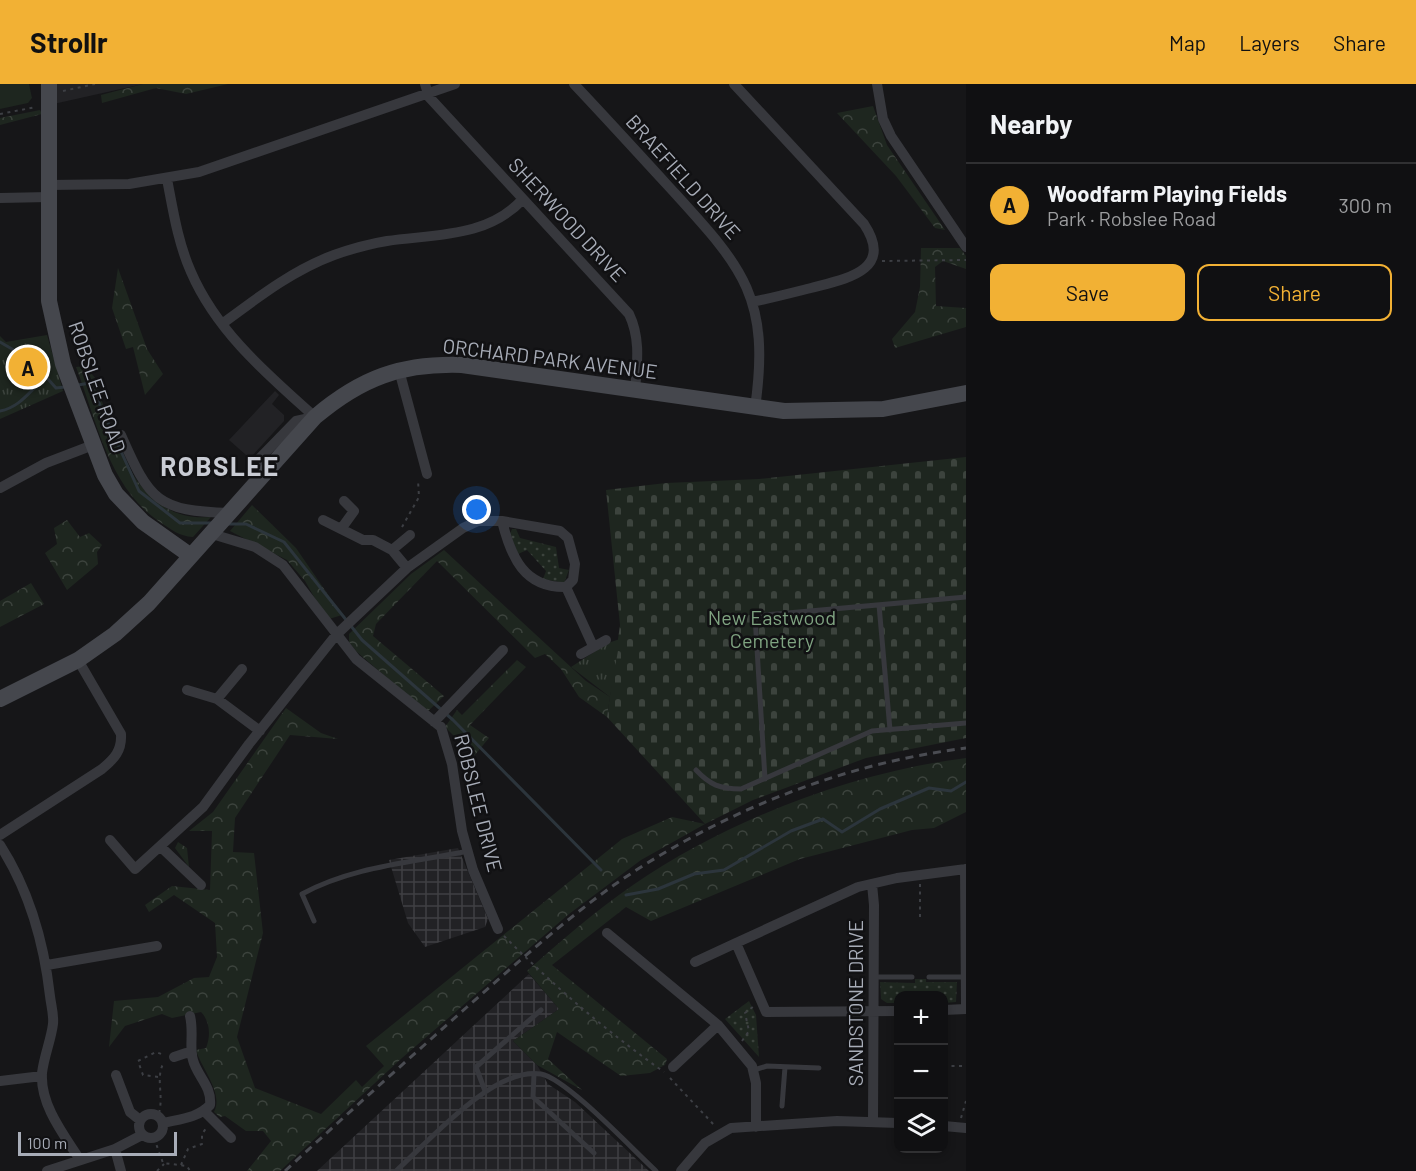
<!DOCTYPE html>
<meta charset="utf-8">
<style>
:root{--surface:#101012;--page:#1e1e20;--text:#f1f3f6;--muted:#9c9d9f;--line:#303032;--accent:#f2b134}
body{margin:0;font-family:Barlow,sans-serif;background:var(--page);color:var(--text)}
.controls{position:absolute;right:18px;bottom:18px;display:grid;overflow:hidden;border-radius:12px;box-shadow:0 3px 9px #0003}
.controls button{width:54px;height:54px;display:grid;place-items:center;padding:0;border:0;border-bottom:2px solid var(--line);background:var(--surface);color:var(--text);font:30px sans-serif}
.scale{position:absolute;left:18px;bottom:15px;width:159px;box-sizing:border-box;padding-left:6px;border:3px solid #a8adb8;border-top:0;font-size:16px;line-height:21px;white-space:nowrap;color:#a8adb8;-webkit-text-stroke:4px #111113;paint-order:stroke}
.you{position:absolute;left:477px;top:426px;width:21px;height:21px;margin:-15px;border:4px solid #fff;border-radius:50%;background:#1a73e8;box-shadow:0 0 0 9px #1a73e833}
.badge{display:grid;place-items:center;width:39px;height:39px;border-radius:50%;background:var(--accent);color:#111;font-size:20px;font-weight:700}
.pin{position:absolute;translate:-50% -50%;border:3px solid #fff;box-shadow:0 2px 6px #0006}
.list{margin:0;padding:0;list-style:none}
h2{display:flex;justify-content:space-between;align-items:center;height:78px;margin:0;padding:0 24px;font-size:26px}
h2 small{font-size:20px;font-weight:400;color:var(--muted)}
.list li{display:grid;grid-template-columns:39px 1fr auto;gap:18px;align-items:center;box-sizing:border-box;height:84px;padding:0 24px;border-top:2px solid var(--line)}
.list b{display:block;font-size:22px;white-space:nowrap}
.list p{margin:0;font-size:20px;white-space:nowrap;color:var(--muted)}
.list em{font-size:20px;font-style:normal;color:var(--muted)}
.actions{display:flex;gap:12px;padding:18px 24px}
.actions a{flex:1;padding:14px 0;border:2px solid var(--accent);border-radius:12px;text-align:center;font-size:21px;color:var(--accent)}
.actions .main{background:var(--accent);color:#111}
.icon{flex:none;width:33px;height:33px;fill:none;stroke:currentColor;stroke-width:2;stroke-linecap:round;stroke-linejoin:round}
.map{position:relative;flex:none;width:966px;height:1087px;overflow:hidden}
header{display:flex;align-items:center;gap:36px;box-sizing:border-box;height:84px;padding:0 30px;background:var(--accent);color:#111}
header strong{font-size:28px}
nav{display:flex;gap:33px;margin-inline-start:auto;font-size:21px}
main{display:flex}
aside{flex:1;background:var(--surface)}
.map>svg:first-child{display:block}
</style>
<header>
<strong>Strollr</strong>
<nav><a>Map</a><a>Layers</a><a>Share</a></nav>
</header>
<main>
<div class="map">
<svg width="966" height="1087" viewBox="0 0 966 1087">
<defs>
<pattern id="industrial-grid" width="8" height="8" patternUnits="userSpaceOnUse" patternTransform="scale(1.5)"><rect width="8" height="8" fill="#222225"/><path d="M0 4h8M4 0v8" fill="none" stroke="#3f3f43"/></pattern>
<pattern id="grass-dots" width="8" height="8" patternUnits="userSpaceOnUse" patternTransform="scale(1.5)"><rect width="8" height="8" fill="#1e261f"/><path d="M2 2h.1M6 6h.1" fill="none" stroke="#3c433d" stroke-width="1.8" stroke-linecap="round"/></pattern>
<pattern id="forest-crowns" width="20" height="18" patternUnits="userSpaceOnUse" patternTransform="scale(1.5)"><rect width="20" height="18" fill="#1e261f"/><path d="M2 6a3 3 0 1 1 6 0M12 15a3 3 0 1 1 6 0" fill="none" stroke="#3c433d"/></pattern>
<pattern id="cemetery-stones" width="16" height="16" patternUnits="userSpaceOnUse" patternTransform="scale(1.5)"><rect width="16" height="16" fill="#1e261f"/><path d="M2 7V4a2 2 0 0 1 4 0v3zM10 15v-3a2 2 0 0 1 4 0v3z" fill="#3c433d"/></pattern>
<pattern id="park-tufts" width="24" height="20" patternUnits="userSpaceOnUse" patternTransform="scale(1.5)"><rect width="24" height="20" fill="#1e261f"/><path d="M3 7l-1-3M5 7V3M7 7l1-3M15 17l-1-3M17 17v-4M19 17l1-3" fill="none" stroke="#3c433d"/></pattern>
</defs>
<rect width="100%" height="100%" fill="#161618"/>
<!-- built -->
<path fill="#222225" d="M49,0H143L49,21Z
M275,307L279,311L272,320L284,331V337L252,372L254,378L229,356Z"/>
<!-- industrial -->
<path fill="url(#industrial-grid)" d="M458,764L488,835L485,843L425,863L408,839L389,776Z
M529,890L559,925L513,957L537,981L548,1000L575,1018L649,1087H317Z"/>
<!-- grass -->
<path fill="url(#grass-dots)" d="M512,445H516L520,454L556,463L559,484L569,486L564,499L543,495L546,487L527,466L518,470L510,450Z
M915,895H926V898H957L956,918L944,919V912H898V919H887L881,915L880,898L915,899Z
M749,917L756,931L759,973L725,935Z"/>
<!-- forest -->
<path fill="url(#forest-crowns)" d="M143,0H228L186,10L156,4L102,19L101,11Z
M873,22L887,61L945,146L935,144L896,92L837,29Z
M40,26L42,30L0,41V34Z
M921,164H960L966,172V185L943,177L935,183L936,222L966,224V243L895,264L892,255L915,228L920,203Z
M118,184L147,265L163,290L145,311L133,263L126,265L112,224Z
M85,282L101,301L98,306C118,362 138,439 211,433L193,453C179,452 172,446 160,438C109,404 97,338 76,283Z
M252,421L296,464L342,531L329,535L325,532L305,497L287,476L230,447Z
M67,436L80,453L89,449L102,461L97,468L98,480L67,506L45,469L57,460L54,444Z
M444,466L586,597L610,613L607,633L579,613L561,585L545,570L535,574L437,477L376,540L373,552L444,612L427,628L357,568L349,558V550L411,490Z
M31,499L44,520L0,543V517Z
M517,576L526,583L470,641L489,654L474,672L445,643L457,626L462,631Z
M286,624L321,649L338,655L290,651L235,734L233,768L254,769L263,849L237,953L255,1004L321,1030L356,996L362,1003L384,982L366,962L622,755L672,733L705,740L641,776L569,830L402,974L280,1087H247L271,1057L263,1047H246L225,1032L220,1033L214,1028C224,1009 201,984 196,966L206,964C211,952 210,937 201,928L172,934L162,930L125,942L109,963L114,917L158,913L194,894L209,893L217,873L215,839L174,811L149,828L145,821L172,802L210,806L212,747H189L213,728Z
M966,674V728L934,744L912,746L800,775L651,837L626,823L552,881L667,975L665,981L650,989L621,992L557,948L548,975L582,1006L537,981L513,957L559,925L527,887C561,857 595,827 633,801C727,736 853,688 966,674Z
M178,758L187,764L189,783L175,764Z"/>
<!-- cemetery -->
<path fill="url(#cemetery-stones)" d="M966,373V654L866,674L753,716L705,740L607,633L620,541L606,406L666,399L759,395Z"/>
<!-- park -->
<path fill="url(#park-tufts)" d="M47,251L63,307L0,335V252L6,258Z
M620,555L610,613L571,583L608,559Z"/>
<!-- pitch -->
<path fill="#1e261f" d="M0,0H29L32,14L28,19L0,25Z"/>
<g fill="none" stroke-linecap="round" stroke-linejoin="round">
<!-- stream -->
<path stroke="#2c353c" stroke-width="3" d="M0,258L31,276L56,304L65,303
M78,301L90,299L139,407L180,439H212
M0,327C21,323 30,306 46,293
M228,440H246L284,458L347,537
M351,542L362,556L453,636L601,786
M626,811L658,805L694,790L724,786L791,747L823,735L842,748L880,725L929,704L951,707L966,698"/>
<!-- path -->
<path stroke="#3d3f44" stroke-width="2" stroke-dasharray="3 4.5" stroke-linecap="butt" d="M63,7L95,0
M0,30L36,23
M882,177L966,176
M402,443L419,413L418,396
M920,800V834
M504,852C554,902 606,947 664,988
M742,957L749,947L745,929L754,922
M944,982H966
M158,993L143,991L138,977L156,968L164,971
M670,994L715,1042
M159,1029C164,1010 155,994 164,978
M961,1034L966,1017
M154,1054L163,1079L187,1082L190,1087
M181,1081L188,1065L202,1060V1050L207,1043
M157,1087L164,1080"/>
<!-- lane -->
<path stroke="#37383d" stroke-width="5" d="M879,521L890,646
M696,686C710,701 720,705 741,705L872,647L966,639
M765,695L755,532L966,513
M314,837L302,810C354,782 411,779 468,767
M873,893H912
M929,893H965
M754,986L767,982L819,984
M534,990L533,1013L594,1069
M485,1007L476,983L541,926
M782,1022L785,983
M396,1087C428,1058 494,982 541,990C567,995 633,1066 656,1087"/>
<!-- street -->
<path stroke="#37383d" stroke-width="10" d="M425,0L429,13L629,230C641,255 637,280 635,307
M574,0C607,35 639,70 671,105C742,183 771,212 755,324
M734,0L864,140C895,187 845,195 811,204C791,209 772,214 752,218
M877,0L883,35L891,52L966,163
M167,95C173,126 178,159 191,188C217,248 267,290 315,333
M49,101L129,100L199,88L455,0
M0,114L49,113
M222,240C257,214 293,186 334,171C351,165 369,160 387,157C435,150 487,154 523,115
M399,286L427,390
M121,351C150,417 157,427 230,429
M263,391L258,376L296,337L314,333
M0,404L46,379L93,361
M323,436L363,456H373L392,466L407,484
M502,437C511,473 524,504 566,503
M341,445L354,427L344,417
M212,450L255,463L283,481L356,575L441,643L452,680L462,747L473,786L498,845
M392,466L410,451
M581,570L606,556
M187,606L217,615L260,647
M217,615L242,585
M434,638L503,566
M0,751L102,685C114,675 122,667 121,650L78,576
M110,756L135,785L203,723L249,660L336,551L407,484L463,444L478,437H502L560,447L568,454L575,480L573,496L566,503L593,562
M0,761C29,806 44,859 50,912C51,921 54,931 53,940C51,956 44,972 42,989C40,1021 64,1051 80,1076
M161,763L201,801
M965,785L966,921
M872,800L874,821L873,1038
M607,849L718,941L752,982L756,999V1043
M695,878L736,859
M47,881L157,862
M944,926L966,925
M898,927L766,928L736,859L858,803L897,794L966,785
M174,973L186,969L192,970
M673,983L718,941
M116,991L130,1028L140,1036
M0,997L42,992
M204,1027L231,1054
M139 1042a12 12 0 1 1 24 0a12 12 0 1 1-24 0Z
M163,1039C180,1035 198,1034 210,1021C212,1002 197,992 193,976C189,964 194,948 190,932
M944,1042L966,1044
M115,1065L121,1087
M47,1087L115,1065L142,1051
M681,1087L705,1059L731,1044L837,1037L898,1039"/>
<!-- secondary -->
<path stroke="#45474d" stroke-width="16" d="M49,0V217L63,280L105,391L116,410L143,438L191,472
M0,615L78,576L115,550L149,519L315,333C361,294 401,279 462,281L784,327L883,325L966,309"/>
<!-- rail -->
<path stroke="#4a4c52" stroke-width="3" stroke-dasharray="8 6" stroke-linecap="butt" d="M285,1087C345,1032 406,977 467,923C515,881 562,838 614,801C718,729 840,680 966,664"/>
</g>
<g text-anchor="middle" stroke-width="5" stroke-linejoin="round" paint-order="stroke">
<!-- street labels -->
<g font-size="20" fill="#a8adb8" stroke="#111113">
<text transform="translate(683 93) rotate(48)" y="7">BRAEFIELD DRIVE</text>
<text transform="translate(567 136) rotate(47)" y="7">SHERWOOD DRIVE</text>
<text transform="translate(550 275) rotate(7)" y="7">ORCHARD PARK AVENUE</text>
<text transform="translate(97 303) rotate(71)" y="7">ROBSLEE ROAD</text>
<text transform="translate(478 719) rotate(76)" y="7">ROBSLEE DRIVE</text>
<text transform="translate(856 919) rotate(-90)" y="7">SANDSTONE DRIVE</text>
</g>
<!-- park labels -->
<g font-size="20" fill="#7fa381" stroke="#111113">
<text x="772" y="541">New Eastwood<tspan x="772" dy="23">Cemetery</tspan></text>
</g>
<!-- district labels -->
<g font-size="26" font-weight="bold" letter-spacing="1.5" fill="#c9ccd4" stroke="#111113">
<text x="220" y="392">ROBSLEE</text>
</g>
</g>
</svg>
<div class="controls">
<button>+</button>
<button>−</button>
<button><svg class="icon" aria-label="layers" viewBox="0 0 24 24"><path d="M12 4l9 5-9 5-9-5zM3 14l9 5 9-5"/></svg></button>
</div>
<div class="scale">100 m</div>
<div class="you"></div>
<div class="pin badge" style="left:28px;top:283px">A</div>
</div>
<aside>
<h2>Nearby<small></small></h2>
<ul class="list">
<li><span class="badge">A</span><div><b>Woodfarm Playing Fields</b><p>Park · Robslee Road</p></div><em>300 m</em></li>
</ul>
<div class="actions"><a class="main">Save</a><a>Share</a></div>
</aside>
</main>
